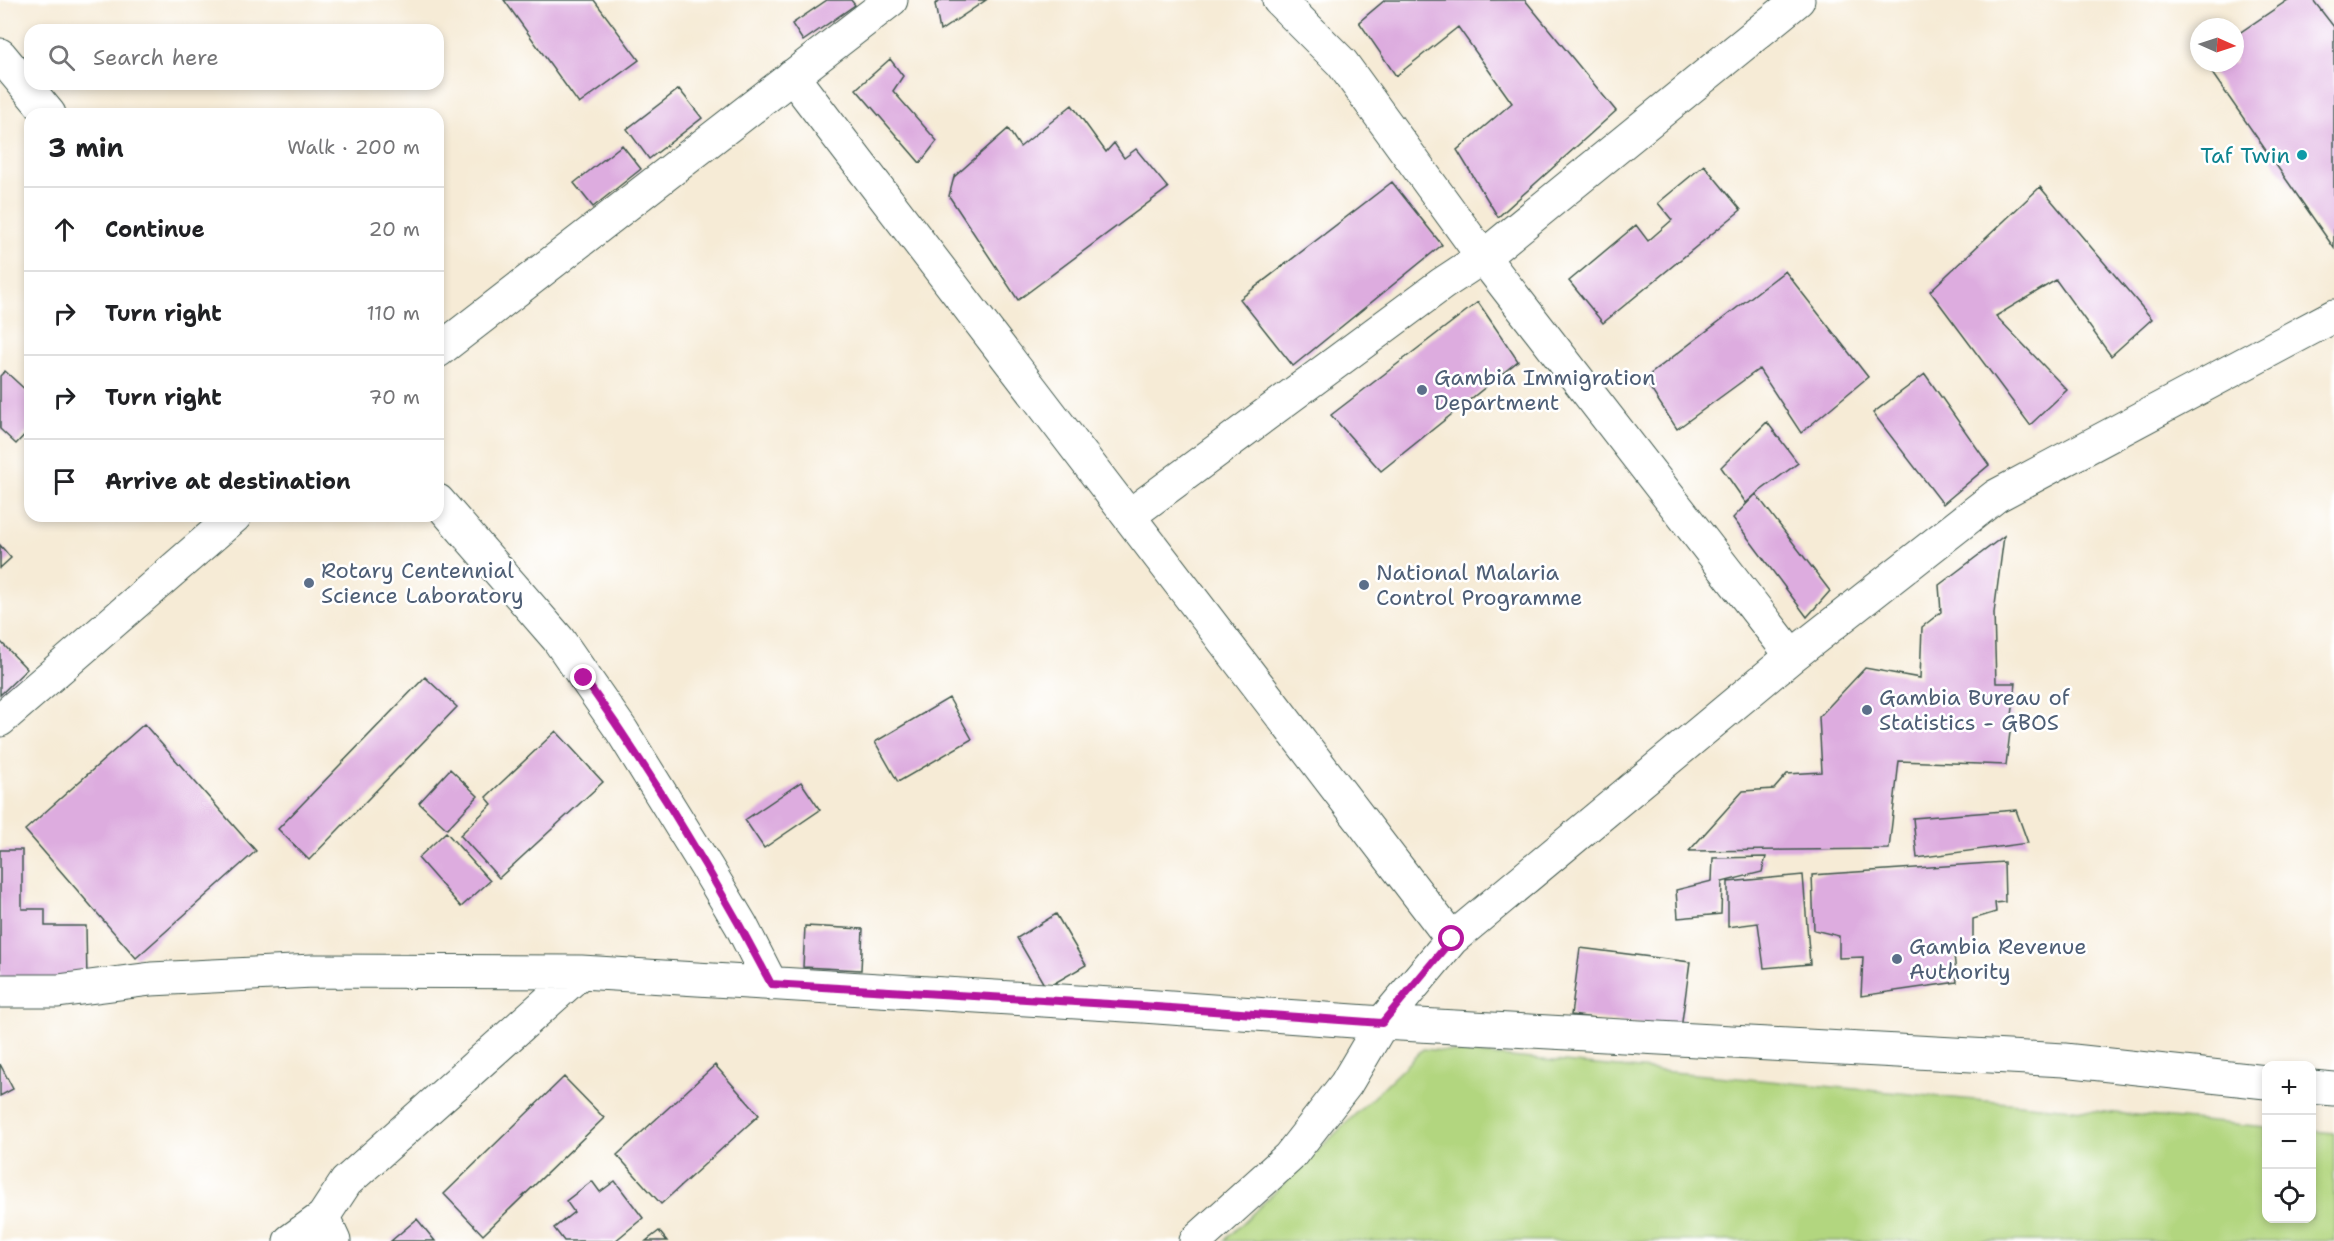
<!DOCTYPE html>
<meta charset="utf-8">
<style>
:root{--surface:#fff;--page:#f2f2f2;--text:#202124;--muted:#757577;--line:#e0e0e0}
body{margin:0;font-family:"Shantell Sans",sans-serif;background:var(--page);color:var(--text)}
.controls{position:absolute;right:18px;bottom:18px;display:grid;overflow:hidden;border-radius:12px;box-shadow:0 3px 9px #0003}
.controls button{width:54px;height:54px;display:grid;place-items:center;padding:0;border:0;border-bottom:2px solid var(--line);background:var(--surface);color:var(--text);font:30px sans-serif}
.compass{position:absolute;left:2190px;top:18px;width:54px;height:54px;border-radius:50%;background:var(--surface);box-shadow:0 3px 9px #0003;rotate:93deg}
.stop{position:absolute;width:18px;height:18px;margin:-14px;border:4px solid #b5179e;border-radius:50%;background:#fff}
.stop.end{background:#b5179e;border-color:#fff;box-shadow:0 2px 6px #0008}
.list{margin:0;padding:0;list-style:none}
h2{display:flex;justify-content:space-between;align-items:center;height:78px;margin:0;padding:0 24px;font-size:26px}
h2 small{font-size:20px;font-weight:400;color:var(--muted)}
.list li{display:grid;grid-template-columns:39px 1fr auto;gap:18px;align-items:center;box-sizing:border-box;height:84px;padding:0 24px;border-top:2px solid var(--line)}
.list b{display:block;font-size:22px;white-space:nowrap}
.list em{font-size:20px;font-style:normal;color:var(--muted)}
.icon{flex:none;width:33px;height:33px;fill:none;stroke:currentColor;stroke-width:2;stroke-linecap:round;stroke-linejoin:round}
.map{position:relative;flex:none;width:2334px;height:1241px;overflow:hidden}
.search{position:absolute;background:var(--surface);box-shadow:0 3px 9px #0003;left:24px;top:24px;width:420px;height:66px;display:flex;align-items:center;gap:15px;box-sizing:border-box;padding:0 21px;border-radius:18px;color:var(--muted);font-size:22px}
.panel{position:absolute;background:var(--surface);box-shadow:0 3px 9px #0003;left:24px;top:108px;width:420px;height:414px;border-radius:18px}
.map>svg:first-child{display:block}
</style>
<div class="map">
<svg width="2334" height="1241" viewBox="0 0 2334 1241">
<rect width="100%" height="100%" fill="#fff"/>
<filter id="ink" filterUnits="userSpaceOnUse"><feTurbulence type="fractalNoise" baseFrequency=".0167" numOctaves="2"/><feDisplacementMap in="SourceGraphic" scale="12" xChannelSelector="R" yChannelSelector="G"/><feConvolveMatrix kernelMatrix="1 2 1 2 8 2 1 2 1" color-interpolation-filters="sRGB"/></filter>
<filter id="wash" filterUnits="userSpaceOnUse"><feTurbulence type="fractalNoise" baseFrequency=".008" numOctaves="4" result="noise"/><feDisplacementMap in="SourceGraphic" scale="24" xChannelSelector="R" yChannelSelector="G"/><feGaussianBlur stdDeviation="1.35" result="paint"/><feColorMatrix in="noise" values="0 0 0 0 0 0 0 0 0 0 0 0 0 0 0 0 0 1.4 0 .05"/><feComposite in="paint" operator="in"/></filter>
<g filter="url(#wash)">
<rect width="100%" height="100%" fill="#f6ebd6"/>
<!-- green -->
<path fill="#b2d67f" stroke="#688a5a" stroke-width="1.5" d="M1423,1049L2266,1127V1218H2312V1131L2334,1133V1241H1224Z"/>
<g id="blocks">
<!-- building -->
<path fill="#ddacdf" d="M504,0H594L639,60L579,104Z
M827,0H851L855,5L803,41L792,24Z
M942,0H986L940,31L935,4Z
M1385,0H1525L1616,111L1498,217L1457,150L1512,103L1458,27L1396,76L1359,22Z
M2288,0H2313L2334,27V248L2205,63H2235V36Z
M890,59L903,76L893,91L937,141L920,163L856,89Z
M679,89L702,118L649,159L627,129Z
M1072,105L1106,152L1114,143L1124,158L1136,149L1168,188L1018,300L949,196L954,177L1008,129L1020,147Z
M622,145L641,169L593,207L574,183Z
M1704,165L1741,210L1603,323L1569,281L1636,225L1648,241L1672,220L1658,203Z
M1392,182L1442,245L1293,366L1240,299Z
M2040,187L2152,319L2111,356L2056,280L1996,316L2067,390L2030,425L1930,291Z
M1785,271L1868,377L1801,433L1759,369L1677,429L1644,379Z
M1478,302L1518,361L1381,471L1331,415Z
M5,371L30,394V429L16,444L0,429V376Z
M1925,374L1989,465L1943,504L1873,413Z
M1767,422L1798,463L1756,494L1830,591L1807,617L1733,518L1756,494L1746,503L1721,467Z
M2004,536L1994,613L1996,683H2016L2006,765L1899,761L1889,849L1689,851L1743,791L1774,789L1787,774L1822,772L1819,717L1865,668L1920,678L1922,627L1941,612L1939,585Z
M0,545L11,558L0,568Z
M0,641L27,669L0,695Z
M425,677L457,707L309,860L278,829Z
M949,698L972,739L898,782L875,742Z
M144,724L256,851L136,958L25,830Z
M556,731L603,782L499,878L460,835L492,804L486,797Z
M450,769L478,796L447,829L419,803Z
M801,782L820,810L764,848L745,820Z
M2016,810L2028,843L1917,858L1913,818Z
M446,832L490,881L461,907L418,858Z
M0,850H22V909H45V926H86L87,981H0Z
M1766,857L1762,872L1722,882L1721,914L1678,918L1676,890L1712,881L1713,858Z
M2004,862L2005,902L1995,903L1996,912L1973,919V947L1953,946L1957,982L1861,996L1863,957L1839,958V936L1814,930L1812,875Z
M1803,875L1810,964L1764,968L1758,923L1728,927V882Z
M1056,914L1086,965L1046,988L1017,938Z
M805,926L863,929L861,970L803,967Z
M1580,948L1690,962L1681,1029L1571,1015Z
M0,1064L13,1089L0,1096Z
M715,1065L759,1115L661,1204L617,1155Z
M564,1077L604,1118L483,1235L444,1194Z
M592,1181L600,1192L615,1181L643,1218L615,1241H564L554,1228L574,1212L566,1201Z
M417,1219L435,1241H391Z
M659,1231L667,1241H646Z"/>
</g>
</g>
<g filter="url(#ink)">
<use href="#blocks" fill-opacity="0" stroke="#3f574c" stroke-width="1.5"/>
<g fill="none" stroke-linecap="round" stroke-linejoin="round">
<defs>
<path id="street" d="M1279,0L1342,63L1483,257L1792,656
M0,55L49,114
M792,76L1452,939
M438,351L891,0
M438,501L558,639L622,731L707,868L741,925L771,984
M1130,515L1442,284L1483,257L1798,0
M0,720L235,516
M0,991H58L151,979L313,971L581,972L1143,1006L1382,1023L2064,1060L2266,1082
M2312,1087L2334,1089
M290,1241L323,1217
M334,1241L323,1217L346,1182L581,972
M1196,1241L1289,1157L1346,1084L1382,1023L1452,939L1792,656L1996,496L2334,316"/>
</defs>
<!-- street casing -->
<use href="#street" stroke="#3f574c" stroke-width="35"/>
<!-- street -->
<use href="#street" stroke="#fff" stroke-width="33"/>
</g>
</g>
<g fill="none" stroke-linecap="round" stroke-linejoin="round" filter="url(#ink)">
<!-- route -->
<path stroke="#b5179e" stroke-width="8" d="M584,678C653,775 716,878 771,984L1143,1006L1382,1023L1452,939"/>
</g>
<!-- markers -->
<circle fill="#0f9aa8" stroke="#fff" stroke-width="2" cx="2302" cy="155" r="6"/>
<g fill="#5c6f8a" stroke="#fff" stroke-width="2">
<circle cx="1422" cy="390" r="6"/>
<circle cx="309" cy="583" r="6"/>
<circle cx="1364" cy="585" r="6"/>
<circle cx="1867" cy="710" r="6"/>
<circle cx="1897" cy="959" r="6"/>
</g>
<g text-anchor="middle" stroke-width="5" stroke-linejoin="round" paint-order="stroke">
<!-- culture labels -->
<g font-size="22" fill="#0d838f" stroke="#fff" text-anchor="end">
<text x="2290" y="163">Taf Twin</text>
</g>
<!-- service labels -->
<g font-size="22" fill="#4e5e75" stroke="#fff" text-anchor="start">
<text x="1434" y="385">Gambia Immigration<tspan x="1434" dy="25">Department</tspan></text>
<text x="321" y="578">Rotary Centennial<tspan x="321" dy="25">Science Laboratory</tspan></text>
<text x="1376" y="580">National Malaria<tspan x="1376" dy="25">Control Programme</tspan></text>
<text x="1879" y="705">Gambia Bureau of<tspan x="1879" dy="25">Statistics - GBOS</tspan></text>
<text x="1909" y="954">Gambia Revenue<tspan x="1909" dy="25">Authority</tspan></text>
</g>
</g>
</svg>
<div class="controls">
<button>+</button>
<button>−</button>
<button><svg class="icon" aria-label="locate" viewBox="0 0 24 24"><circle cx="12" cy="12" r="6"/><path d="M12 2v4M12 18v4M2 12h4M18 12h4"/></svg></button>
</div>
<svg class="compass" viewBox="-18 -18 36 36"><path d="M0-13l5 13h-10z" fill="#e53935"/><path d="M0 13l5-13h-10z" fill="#757577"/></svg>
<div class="stop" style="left:1452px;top:939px"></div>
<div class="stop end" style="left:584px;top:678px"></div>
<div class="search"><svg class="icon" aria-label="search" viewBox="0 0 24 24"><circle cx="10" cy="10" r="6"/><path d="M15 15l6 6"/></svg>Search here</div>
<section class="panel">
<h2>3 min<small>Walk · 200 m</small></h2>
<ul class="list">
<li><svg class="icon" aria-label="ahead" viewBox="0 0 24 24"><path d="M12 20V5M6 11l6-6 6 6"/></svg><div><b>Continue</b></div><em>20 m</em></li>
<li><svg class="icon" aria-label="right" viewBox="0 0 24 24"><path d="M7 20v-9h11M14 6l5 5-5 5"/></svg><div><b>Turn right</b></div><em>110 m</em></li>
<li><svg class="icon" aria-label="right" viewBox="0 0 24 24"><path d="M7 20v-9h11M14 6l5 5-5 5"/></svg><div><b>Turn right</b></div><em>70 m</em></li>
<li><svg class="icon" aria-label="arrive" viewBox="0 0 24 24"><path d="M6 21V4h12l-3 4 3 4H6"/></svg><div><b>Arrive at destination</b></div></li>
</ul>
</section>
</div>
